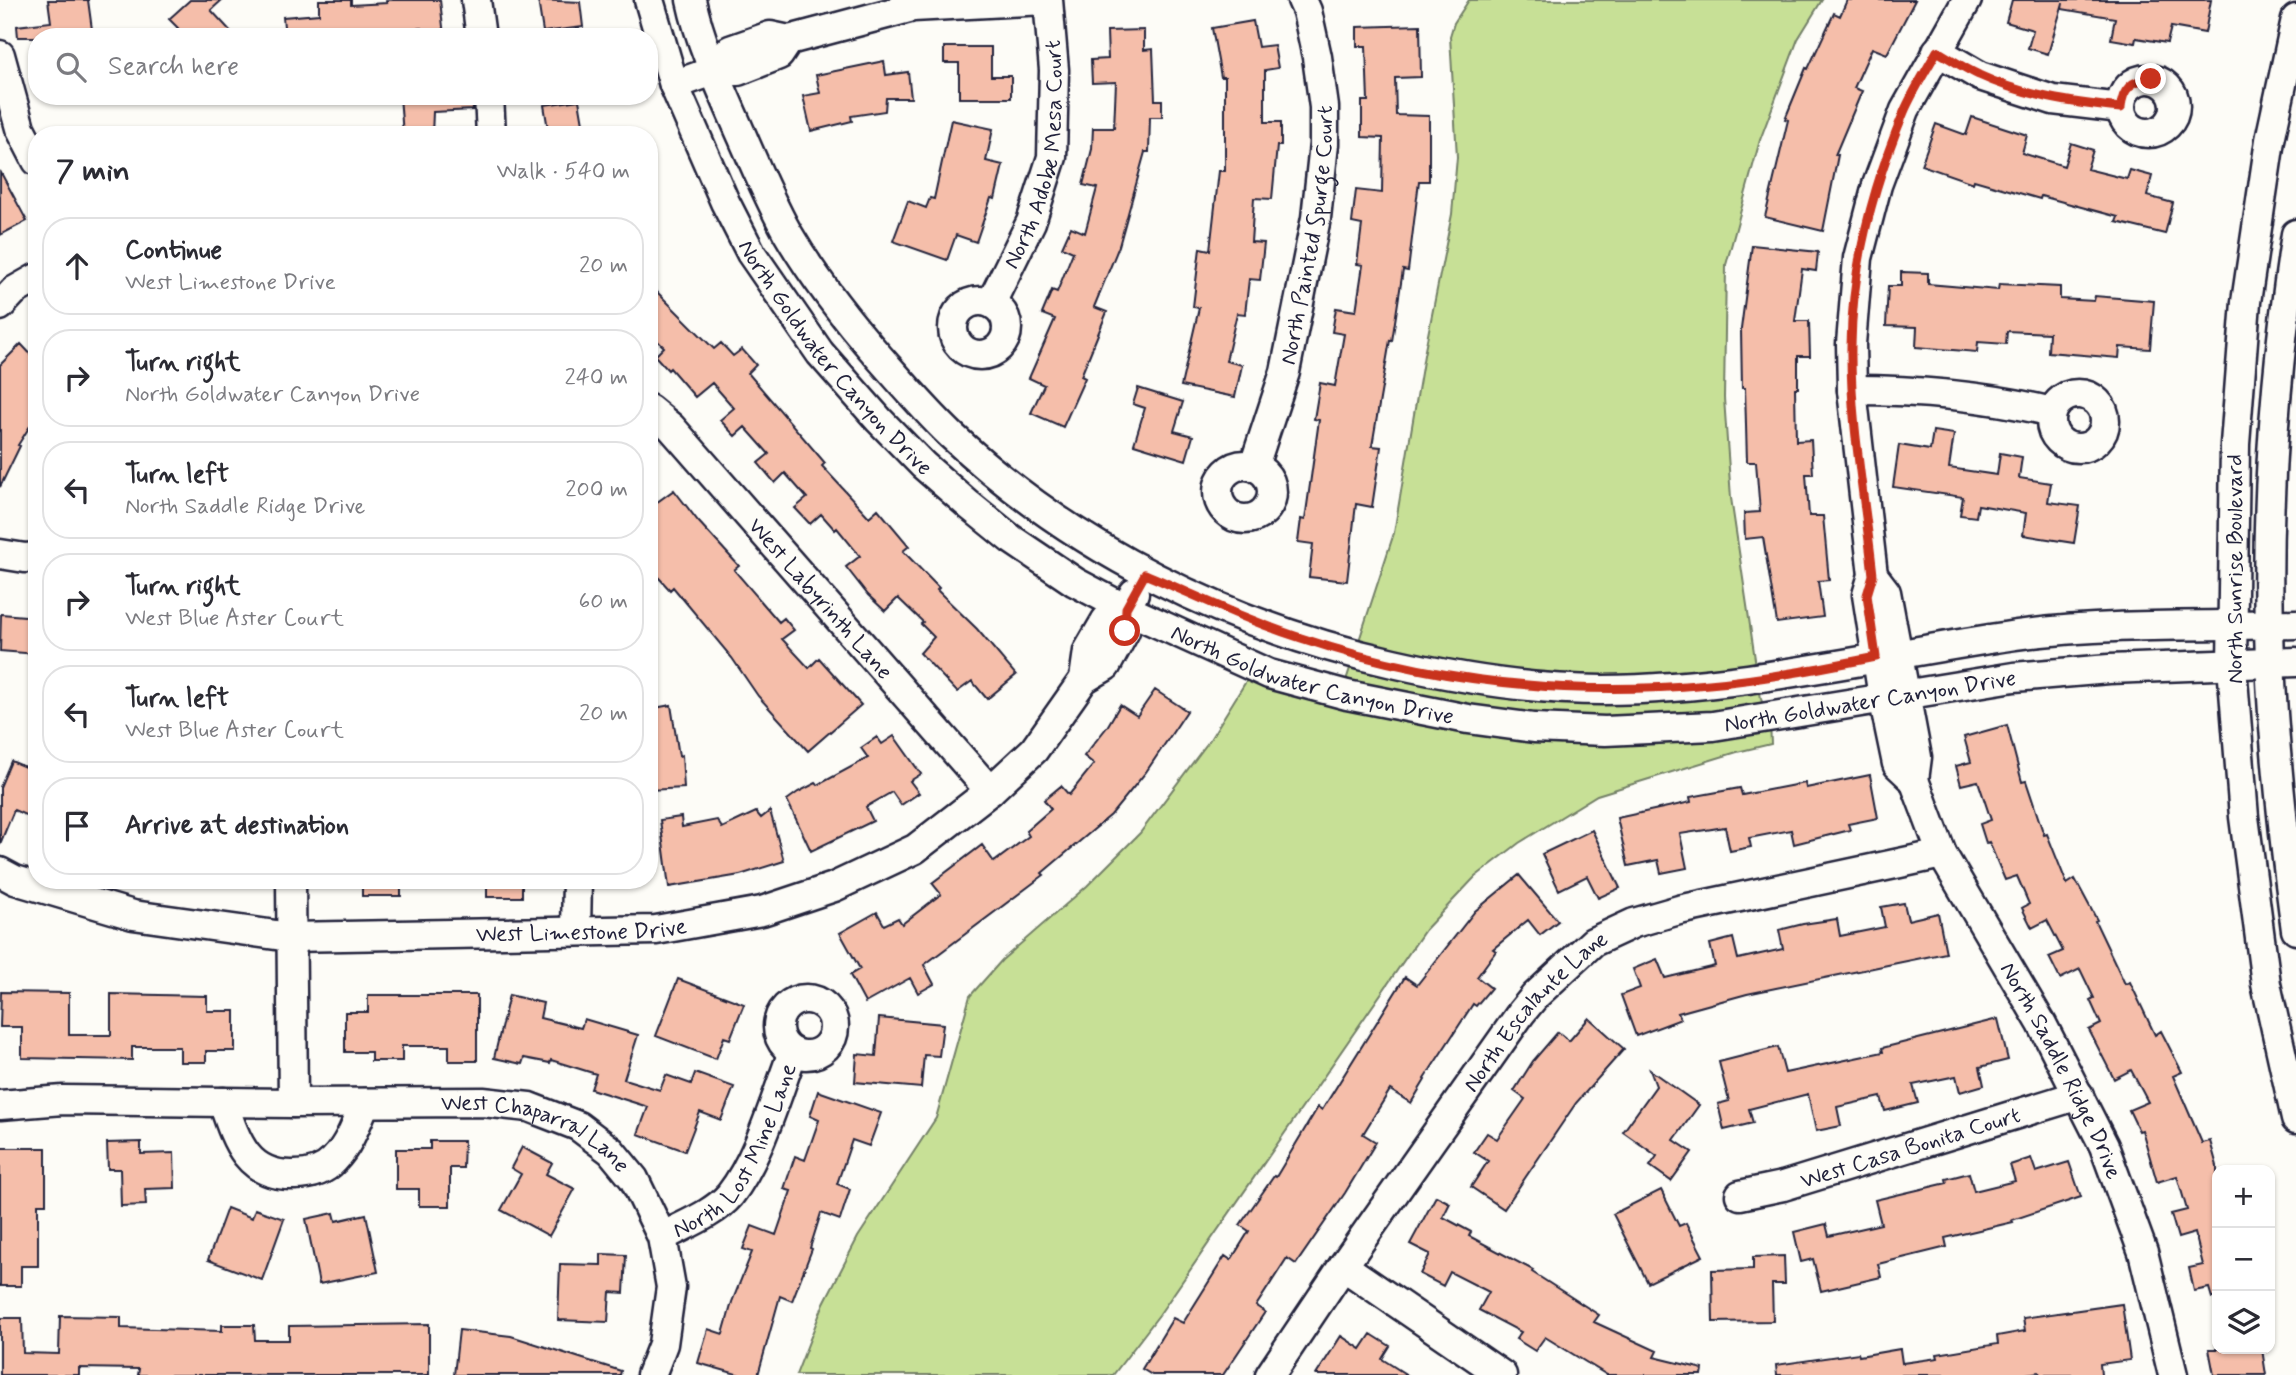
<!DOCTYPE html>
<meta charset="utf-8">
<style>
:root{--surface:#fff;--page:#f2f2f3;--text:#2b2b33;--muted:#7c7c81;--line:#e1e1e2}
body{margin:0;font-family:Mynerve,sans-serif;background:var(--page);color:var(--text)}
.controls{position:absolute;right:21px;bottom:21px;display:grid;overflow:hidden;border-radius:14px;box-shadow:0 2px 5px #0004}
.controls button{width:63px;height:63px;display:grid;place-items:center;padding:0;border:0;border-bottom:2px solid var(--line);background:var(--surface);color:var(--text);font:35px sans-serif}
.stop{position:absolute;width:21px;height:21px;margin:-16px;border:5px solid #c8321e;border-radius:50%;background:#fff}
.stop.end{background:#c8321e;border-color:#fff;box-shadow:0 2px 7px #0008}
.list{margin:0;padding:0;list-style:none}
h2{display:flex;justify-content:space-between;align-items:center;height:91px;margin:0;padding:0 28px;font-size:30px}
h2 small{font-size:23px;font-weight:400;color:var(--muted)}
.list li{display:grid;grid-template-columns:46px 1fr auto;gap:21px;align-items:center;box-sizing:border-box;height:98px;margin:0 14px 14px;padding:0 14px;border:2px solid var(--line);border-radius:28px}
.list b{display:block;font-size:26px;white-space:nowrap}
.list p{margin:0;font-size:23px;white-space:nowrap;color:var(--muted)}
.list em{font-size:23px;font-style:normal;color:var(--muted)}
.icon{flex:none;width:38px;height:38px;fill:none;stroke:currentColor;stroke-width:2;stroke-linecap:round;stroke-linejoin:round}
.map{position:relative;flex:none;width:2296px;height:1375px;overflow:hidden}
.search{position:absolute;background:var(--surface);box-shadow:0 2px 5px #0004;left:28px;top:28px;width:630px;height:77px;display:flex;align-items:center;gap:18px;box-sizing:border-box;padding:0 24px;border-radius:28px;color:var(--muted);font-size:26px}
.panel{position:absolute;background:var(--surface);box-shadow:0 2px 5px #0004;left:28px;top:126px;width:630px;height:763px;border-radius:28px}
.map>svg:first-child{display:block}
</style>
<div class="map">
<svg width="2296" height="1375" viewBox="0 0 2296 1375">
<rect width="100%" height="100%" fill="#fdfcf7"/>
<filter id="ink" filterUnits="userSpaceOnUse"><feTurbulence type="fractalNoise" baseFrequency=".0143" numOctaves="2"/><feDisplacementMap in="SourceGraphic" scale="14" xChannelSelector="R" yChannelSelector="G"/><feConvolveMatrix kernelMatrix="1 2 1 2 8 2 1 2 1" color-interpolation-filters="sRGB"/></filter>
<g filter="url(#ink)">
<!-- green -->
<path fill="#c7e096" stroke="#748168" stroke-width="2" d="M1469,0H1822L1798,39L1760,140L1726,265L1724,398L1731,498L1752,639L1761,699L1770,722L1771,744L1737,752L1597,795L1519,843L1475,877L1425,930L1159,1315L1113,1375H796L824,1303L858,1237L936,1118L970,996L1002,960L1087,886L1140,833L1209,741L1250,675L1339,702L1394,533L1424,355L1452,214L1457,157L1450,36L1454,23Z"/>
<!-- building -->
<path fill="#f5beaa" stroke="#22223b" stroke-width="2" d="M48,0H88L93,37H18L17,26L51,22Z
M190,0H222L211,10L236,37H169L178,28L169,19Z
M319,0H351V5L387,3L386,0H440L444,36L422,37L421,28L372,33V37H285L283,17L319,14Z
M538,0L580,2L583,27L543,32Z
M1847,0H1915L1887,54L1872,48L1854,88L1862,91L1835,155H1838L1823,231L1765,217L1788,120L1785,119L1806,68L1808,69L1834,13L1840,16Z
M2012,0H2211L2205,33L2171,27L2167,43L2136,38L2135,43L2111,39L2115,18L2062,9L2063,3L2048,54L2028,48L2033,30L2006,22Z
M1253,21L1258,47L1274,45L1278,68L1265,70V122H1281V146H1277L1272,199L1254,198L1251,242L1264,243L1260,280L1249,279L1245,314L1237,313L1226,361L1242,365L1235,397L1181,386L1199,308L1193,307L1200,248L1210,250L1219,171H1225V77H1221L1212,28Z
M1420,25L1421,77L1395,78L1396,115L1429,116V181H1419L1408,271L1403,270L1392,341L1390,340L1372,446L1381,447L1372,507L1356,504L1347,581L1309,577L1313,544L1298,542L1301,519L1305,520L1319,420L1314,419L1320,383L1335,386L1344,334L1332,332L1336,308L1356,311L1363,265L1357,264L1362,225L1352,223L1356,190L1382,193L1383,138L1362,137V101H1368L1366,46H1357V27Z
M1144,30V50L1153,49L1155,100H1162V117H1150L1149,152H1145L1119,246L1094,307L1107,312L1081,376L1085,378L1063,427L1031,413L1044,385L1029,378L1055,319L1042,314L1052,290L1057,292L1073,252L1062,247L1071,227L1085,233L1097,188L1083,185L1092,149L1093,128H1114L1116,82L1092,83L1091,60L1108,59L1107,31Z
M944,47H991V76H1011V98H959V63H944Z
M884,61L886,75L908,72L911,98H886L885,111L851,116L852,121L811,131L803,96L820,93L816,75Z
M400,96H472L473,110L433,112L432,135H403Z
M579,100L585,135H549L544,105Z
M1972,117L2027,135L2022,153L2064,166L2071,143L2093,150L2087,169L2127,179L2130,170L2152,176L2147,196L2173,203L2165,234L2116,222L2118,217L2041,196L2040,199L1974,180L1973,183L1921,165L1936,124L1966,135Z
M951,120L993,129L986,161L1003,165L995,199L991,198L976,242L956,235L947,260L893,241L908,201L926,208L930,198L934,199Z
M0,171L27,221L0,235Z
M1752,245L1818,252L1816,271L1802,269L1795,321H1809L1810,356H1798V388H1795L1796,441L1811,440L1813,474H1806L1809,516H1823L1829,580L1818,581L1823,617L1777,623L1763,537L1745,539L1744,513L1760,512L1756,462H1747L1745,388H1742L1741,329Z
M1901,272L1928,273V284L1998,290L1999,284L2060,287V299L2094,301L2095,296L2154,301L2150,349L2120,347L2119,358L2048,352L2049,333L2007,331L2006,344L1978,342L1977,352L1916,347L1917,327L1886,326L1888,286H1901Z
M649,284L714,349L721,343L733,356L742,349L756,365L748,373L825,463L822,466L869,517L878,509L909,546L903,551L939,588L937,590L977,629L1016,675L987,699L972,681L957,692L920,653L934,637L921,624L923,622L898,598L885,611L868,595L846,567L860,556L837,528L835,530L821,514L810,524L795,508L807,498L785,473L775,483L758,463L769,454L745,427L735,436L720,420L734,408L712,383L695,397L670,368L668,370L655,356L664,347L649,333Z
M21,344L37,361V415L18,445L20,446L0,487V365Z
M1138,388L1183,402L1174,431L1193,436L1186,460L1134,444L1145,408L1133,404Z
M1933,431L1954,434L1949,468L1997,475L2000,453L2022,457L2019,478L2051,483L2048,502L2080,506L2074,543L2023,535L2026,513L1978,505L1976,517L1960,515L1963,497L1893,487L1899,445L1930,450Z
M674,490L698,521L739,566L734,570L779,622L784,618L794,630L782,639L809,668L819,658L861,705L808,751L758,696L732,658L673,587L670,590L649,567V508Z
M1,614L37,617V654L0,651Z
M1155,690L1187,711L1146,772L1111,815L1042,873L1044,875L924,965L934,984L918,993L910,978L865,1003L850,975L860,969L840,933L877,912L884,925L898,918L902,924L941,894L932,883L982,845L994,862L1029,836L1026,831L1051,809L1044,800L1061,786L1069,795L1094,764L1084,756L1107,727L1120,705L1137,716Z
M671,705L679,756L682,755L684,788L649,790V709Z
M2007,725L2022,782L2026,781L2044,835L2047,834L2067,884L2075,879L2097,920L2095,921L2125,984L2130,982L2155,1035L2161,1031L2182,1072L2173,1076L2202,1143L2210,1141L2217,1166V1298H2212L2209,1288L2194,1291L2189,1268L2203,1265L2195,1233L2178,1238L2171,1214L2187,1210L2177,1176L2157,1182L2142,1130L2139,1131L2129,1110L2148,1102L2131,1070L2114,1079L2089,1030L2101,1024L2090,1000L2094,998L2080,969L2060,979L2049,957L2063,951L2047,920L2032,928L2022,908L2029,904L2017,876L2005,880L1989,842L1986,843L1980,824L1991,820L1978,781L1961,785L1956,766L1971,762L1964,737Z
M894,736L921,774L910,781L919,793L901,805L892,792L866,807L873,821L811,851L787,800L798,792L816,783L818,785L868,758L861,748L877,737L882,744Z
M11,761L37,772V820L14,810L0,844V787Z
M1870,775L1878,818L1848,824L1850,830L1794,844L1791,830L1749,838L1751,847L1730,851L1725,827L1680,834L1687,868L1661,873L1658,860L1628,866L1617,818L1691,802L1690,797L1740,788L1742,795L1805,783L1806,788Z
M770,811L784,861L740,875L669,887L660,820L681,817L682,827L717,820L722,828L756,812L761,818Z
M1592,830L1620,888L1598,898L1587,876L1559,890L1542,854Z
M1519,875L1558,921L1540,935L1528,920L1493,949L1496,951L1477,977L1491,988L1476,1006L1473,1004L1424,1079L1425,1080L1411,1103L1390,1090L1363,1134L1376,1142L1345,1193L1296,1264L1287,1258L1256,1306L1265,1312L1223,1375H1152L1142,1369L1173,1318L1183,1323L1225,1256L1231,1260L1249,1231L1240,1225L1274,1176L1276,1177L1318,1107L1322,1110L1405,977L1417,985L1475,911Z
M362,880H401V896H362Z
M487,880H522V897H487Z
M1904,903L1908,920L1938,913L1946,953L1747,994L1678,1013L1681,1019L1636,1036L1621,995L1640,988L1633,969L1657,959L1665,978L1715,966L1710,944L1733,938L1738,959L1783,949L1779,930L1803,924L1837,919L1840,936L1885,927L1881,907Z
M678,979L744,1004L730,1039L724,1037L716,1059L656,1036Z
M1,992L69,993V1035H111V994L207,996V1011H235V1051H206V1062H180V1047H132V1060L22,1058V1027H0Z
M368,995H477V1061H449V1046H402V1061H371V1052H345V1012H368Z
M509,995L543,1003L540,1018L581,1028L584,1019L638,1035L624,1079L660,1090L666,1075L691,1084L695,1073L734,1087L721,1120L700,1112L685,1151L638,1134L648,1107L591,1089L596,1074L551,1060L550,1063L524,1058L522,1064L494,1058Z
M879,1018L943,1024L939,1056L924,1055L921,1088L855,1082L857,1054L876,1056Z
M1589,1018L1624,1049L1576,1103L1504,1209L1471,1187L1488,1161L1474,1152L1487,1133L1497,1139L1525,1099L1514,1091L1533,1061L1558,1032L1569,1041Z
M1998,1019L2008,1060L1980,1067L1984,1085L1960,1092L1956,1076L1913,1085L1918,1103L1885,1111L1881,1097L1837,1107L1841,1126L1816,1131L1808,1094L1749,1109L1753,1123L1724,1130L1718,1104L1729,1101L1719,1062L1778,1047L1785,1073L1883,1052L1882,1048Z
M1650,1070L1699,1105L1674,1140L1692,1152L1671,1181L1650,1166L1657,1156L1623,1132L1656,1086Z
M818,1091L881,1113L869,1146L852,1140L837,1184L850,1189L840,1220L821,1213L810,1248L812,1249L792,1301L780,1296L758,1375H740L698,1363L708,1329L723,1334L732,1302L752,1252L743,1249L752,1226L776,1235L791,1191L784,1189L795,1156L805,1160L819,1120L810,1116Z
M430,1141H464L463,1168H450V1206H419V1189H396V1149H430Z
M141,1142V1154L174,1153L175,1188L145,1189L146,1205L121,1206L120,1169H108L107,1143Z
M522,1147L552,1163L546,1174L575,1189L549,1236L501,1210L521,1174L511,1168Z
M0,1148H46V1204H38V1266H21V1286H0Z
M2031,1158L2036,1172L2069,1162L2081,1197L2012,1220L2013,1222L1945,1238L1947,1247L1878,1264L1881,1277L1821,1291L1813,1259L1801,1262L1794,1232L1826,1224L1829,1236L1881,1224L1875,1200L1947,1183L1946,1179L1969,1173L1974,1191L2015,1181L2010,1165Z
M1661,1190L1679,1226L1686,1223L1703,1256L1648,1283L1613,1214Z
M1436,1196L1450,1203L1443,1217L1471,1232L1469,1236L1533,1270L1532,1272L1599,1315L1594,1322L1657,1351L1654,1357L1703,1369L1702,1375H1607L1545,1337L1535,1351L1516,1339L1521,1332L1479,1310L1489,1292L1450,1272L1443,1286L1420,1274L1430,1254L1410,1244Z
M227,1208L252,1218L255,1209L284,1219L262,1280L208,1260Z
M334,1213L336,1221L366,1214L378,1272L319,1284L306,1219Z
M601,1254L626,1255L624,1293L610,1292L608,1322L558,1320L560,1264L601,1265Z
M1784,1256L1785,1284H1772L1773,1321L1713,1322L1712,1270L1753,1269V1257Z
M2122,1304L2130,1360L2100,1364L2101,1375H2040L2039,1372L2019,1375H1777L1776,1365L1858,1353L1859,1356L1900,1349L1902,1363L1938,1358L1937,1354L1998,1344L1997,1336L2025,1331L2023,1318Z
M60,1316L121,1317V1328L222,1331V1325H254L255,1340H289V1326L429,1324V1375H138L139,1369L79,1368V1375H0V1318H22L23,1353L59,1354Z
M459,1330L511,1336L621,1371L620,1375H454Z
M1371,1334L1390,1346L1382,1359L1407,1375H1316L1341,1336L1361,1349Z
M2209,1349H2262L2266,1375H2214Z"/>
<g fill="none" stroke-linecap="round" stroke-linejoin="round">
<defs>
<g id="minor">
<path d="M476,0L481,37"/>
<path id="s1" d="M649,0L674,85L725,202L751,253L820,353L879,420L923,465L969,505L1011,539L1075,582L1126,609L1269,674L1347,695L1468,719L1534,728L1605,731L1713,726L2014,677L2109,669L2296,662"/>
<path d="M691,0C701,47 723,92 742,136C756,168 770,201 787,232C813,277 845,318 879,357C902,383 925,410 951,435C1074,550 1229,626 1393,663C1463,679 1531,690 1603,690C1743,689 1878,655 2016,635C2108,623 2203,626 2296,624"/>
<path id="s2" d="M1967,0L1905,110L1877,185L1858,258L1851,344L1852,390L1873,575L1867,595L1883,697L1897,764L1914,780L1942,854L2042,1024L2104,1146L2143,1252L2173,1375"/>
<path d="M2296,19L2270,140L2246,302L2235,444L2232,666L2244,817L2266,984L2296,1119"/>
<path d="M1937,51L1980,76L2053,100L2121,108"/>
<path d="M0,55L20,128L37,161"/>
<path d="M713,71L730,50L770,36L789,40L913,7L1046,0"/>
<circle cx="2148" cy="106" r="27"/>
<path d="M674,85L713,71H738L779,55L789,40"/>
<path d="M489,96L491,135"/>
<path d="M2296,234C2274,375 2264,519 2270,661C2274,751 2284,841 2296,930"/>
<circle cx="980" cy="328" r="27"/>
<path id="s3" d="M991,303L1031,222L1052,157L1054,70L1048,0"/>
<path d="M0,306L14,291L37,278"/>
<path d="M1852,390C1920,390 1986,396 2052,412"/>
<circle cx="2078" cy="421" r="27"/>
<path id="s4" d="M649,409L671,427L990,791"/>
<circle cx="1245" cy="492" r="27"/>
<path id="s5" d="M1254,466L1285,372L1316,218L1324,144V107L1317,57L1307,11L1302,0"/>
<path d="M0,554L25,558L37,557"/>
<path d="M1873,575L1886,592L1917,757L1914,780"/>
<path d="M1084,679L1088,651L1106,620L1126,609"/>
<path id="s6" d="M0,872L15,880L133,915L290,937L656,930L762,911L834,887L915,849L990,791L1034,750L1084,679L1106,666L1125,631L1126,609L1134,593"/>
<path d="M291,880L293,1103"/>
<path d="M576,931L577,880"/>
<circle cx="806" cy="1027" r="28"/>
<path d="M223,1102C236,1141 247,1177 295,1175C310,1175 324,1171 334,1160C349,1145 357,1122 365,1103"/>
<path id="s7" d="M0,1105L63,1100L293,1103L483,1102L529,1107L578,1126L611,1151L634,1179L662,1237L671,1287L663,1344L651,1375"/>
<path id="s8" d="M1740,1195L1783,1186L2079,1095"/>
<path id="s9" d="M662,1237C684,1225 714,1214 730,1195C759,1158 776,1096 793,1052"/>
<path d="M1343,1266L1502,1375"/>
<path id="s10" d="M1270,1375L1343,1266L1521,1013L1535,996L1593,942L1634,923L1679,910L1942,854"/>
</g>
</defs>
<!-- minor casing -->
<use href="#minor" stroke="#22223b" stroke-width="33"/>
<!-- minor -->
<use href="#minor" stroke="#fdfcf7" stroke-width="28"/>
</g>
</g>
<g fill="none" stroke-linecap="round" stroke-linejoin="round" filter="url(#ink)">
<!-- route -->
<path stroke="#c8321e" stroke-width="9" d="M1125,631L1126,608L1145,574C1197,596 1248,621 1301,638C1433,682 1571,697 1709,684C1765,679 1821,668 1876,657L1867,595L1873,575C1865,499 1850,422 1851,346C1852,265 1873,186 1904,112C1913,91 1926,71 1937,51C1951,59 1965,69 1979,75C2024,96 2073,103 2121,108C2122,90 2132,79 2151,79"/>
</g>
<g text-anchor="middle" stroke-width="6" stroke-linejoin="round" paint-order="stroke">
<!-- street labels -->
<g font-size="23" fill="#22223b" stroke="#fdfcf7">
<text dy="8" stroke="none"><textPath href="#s3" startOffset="158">North Adobe Mesa Court</textPath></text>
<text dy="8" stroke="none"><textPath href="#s5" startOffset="238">North Painted Spurge Court</textPath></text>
<text dy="8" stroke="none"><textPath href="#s1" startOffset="408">North Goldwater Canyon Drive</textPath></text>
<text transform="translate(2234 569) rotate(-90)" y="8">North Sunrise Boulevard</text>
<text dy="8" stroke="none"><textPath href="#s4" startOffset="256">West Labyrinth Lane</textPath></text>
<text dy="8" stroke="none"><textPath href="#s1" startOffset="996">North Goldwater Canyon Drive</textPath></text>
<text dy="8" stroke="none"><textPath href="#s1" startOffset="1563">North Goldwater Canyon Drive</textPath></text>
<text dy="8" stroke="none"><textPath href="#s6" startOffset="590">West Limestone Drive</textPath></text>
<text dy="8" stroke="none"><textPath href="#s10" startOffset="452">North Escalante Lane</textPath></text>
<text dy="8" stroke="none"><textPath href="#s2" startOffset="1143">North Saddle Ridge Drive</textPath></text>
<text dy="8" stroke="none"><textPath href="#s7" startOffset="544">West Chaparral Lane</textPath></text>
<text dy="8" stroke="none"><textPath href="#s9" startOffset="119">North Lost Mine Lane</textPath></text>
<text dy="8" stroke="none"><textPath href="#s8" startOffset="177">West Casa Bonita Court</textPath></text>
</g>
</g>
</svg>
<div class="controls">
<button>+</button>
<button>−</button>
<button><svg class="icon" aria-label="layers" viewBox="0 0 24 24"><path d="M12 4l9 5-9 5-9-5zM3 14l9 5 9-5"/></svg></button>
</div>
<div class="stop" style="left:1125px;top:631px"></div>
<div class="stop end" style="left:2151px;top:79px"></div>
<div class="search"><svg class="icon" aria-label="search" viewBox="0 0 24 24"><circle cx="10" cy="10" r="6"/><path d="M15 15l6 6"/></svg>Search here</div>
<section class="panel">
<h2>7 min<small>Walk · 540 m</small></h2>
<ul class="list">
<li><svg class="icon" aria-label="ahead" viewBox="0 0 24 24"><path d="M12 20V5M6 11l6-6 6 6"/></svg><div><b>Continue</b><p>West Limestone Drive</p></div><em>20 m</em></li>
<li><svg class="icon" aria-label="right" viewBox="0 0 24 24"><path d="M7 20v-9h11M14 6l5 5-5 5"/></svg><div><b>Turn right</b><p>North Goldwater Canyon Drive</p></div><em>240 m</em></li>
<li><svg class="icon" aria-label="left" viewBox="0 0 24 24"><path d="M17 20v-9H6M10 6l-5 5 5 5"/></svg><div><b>Turn left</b><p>North Saddle Ridge Drive</p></div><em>200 m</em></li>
<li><svg class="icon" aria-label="right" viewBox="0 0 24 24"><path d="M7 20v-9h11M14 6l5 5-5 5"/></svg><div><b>Turn right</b><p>West Blue Aster Court</p></div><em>60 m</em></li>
<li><svg class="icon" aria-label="left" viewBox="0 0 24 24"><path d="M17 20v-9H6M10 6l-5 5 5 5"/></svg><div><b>Turn left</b><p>West Blue Aster Court</p></div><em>20 m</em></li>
<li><svg class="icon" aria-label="arrive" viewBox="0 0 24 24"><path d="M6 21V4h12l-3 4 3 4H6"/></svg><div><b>Arrive at destination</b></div></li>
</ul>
</section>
</div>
